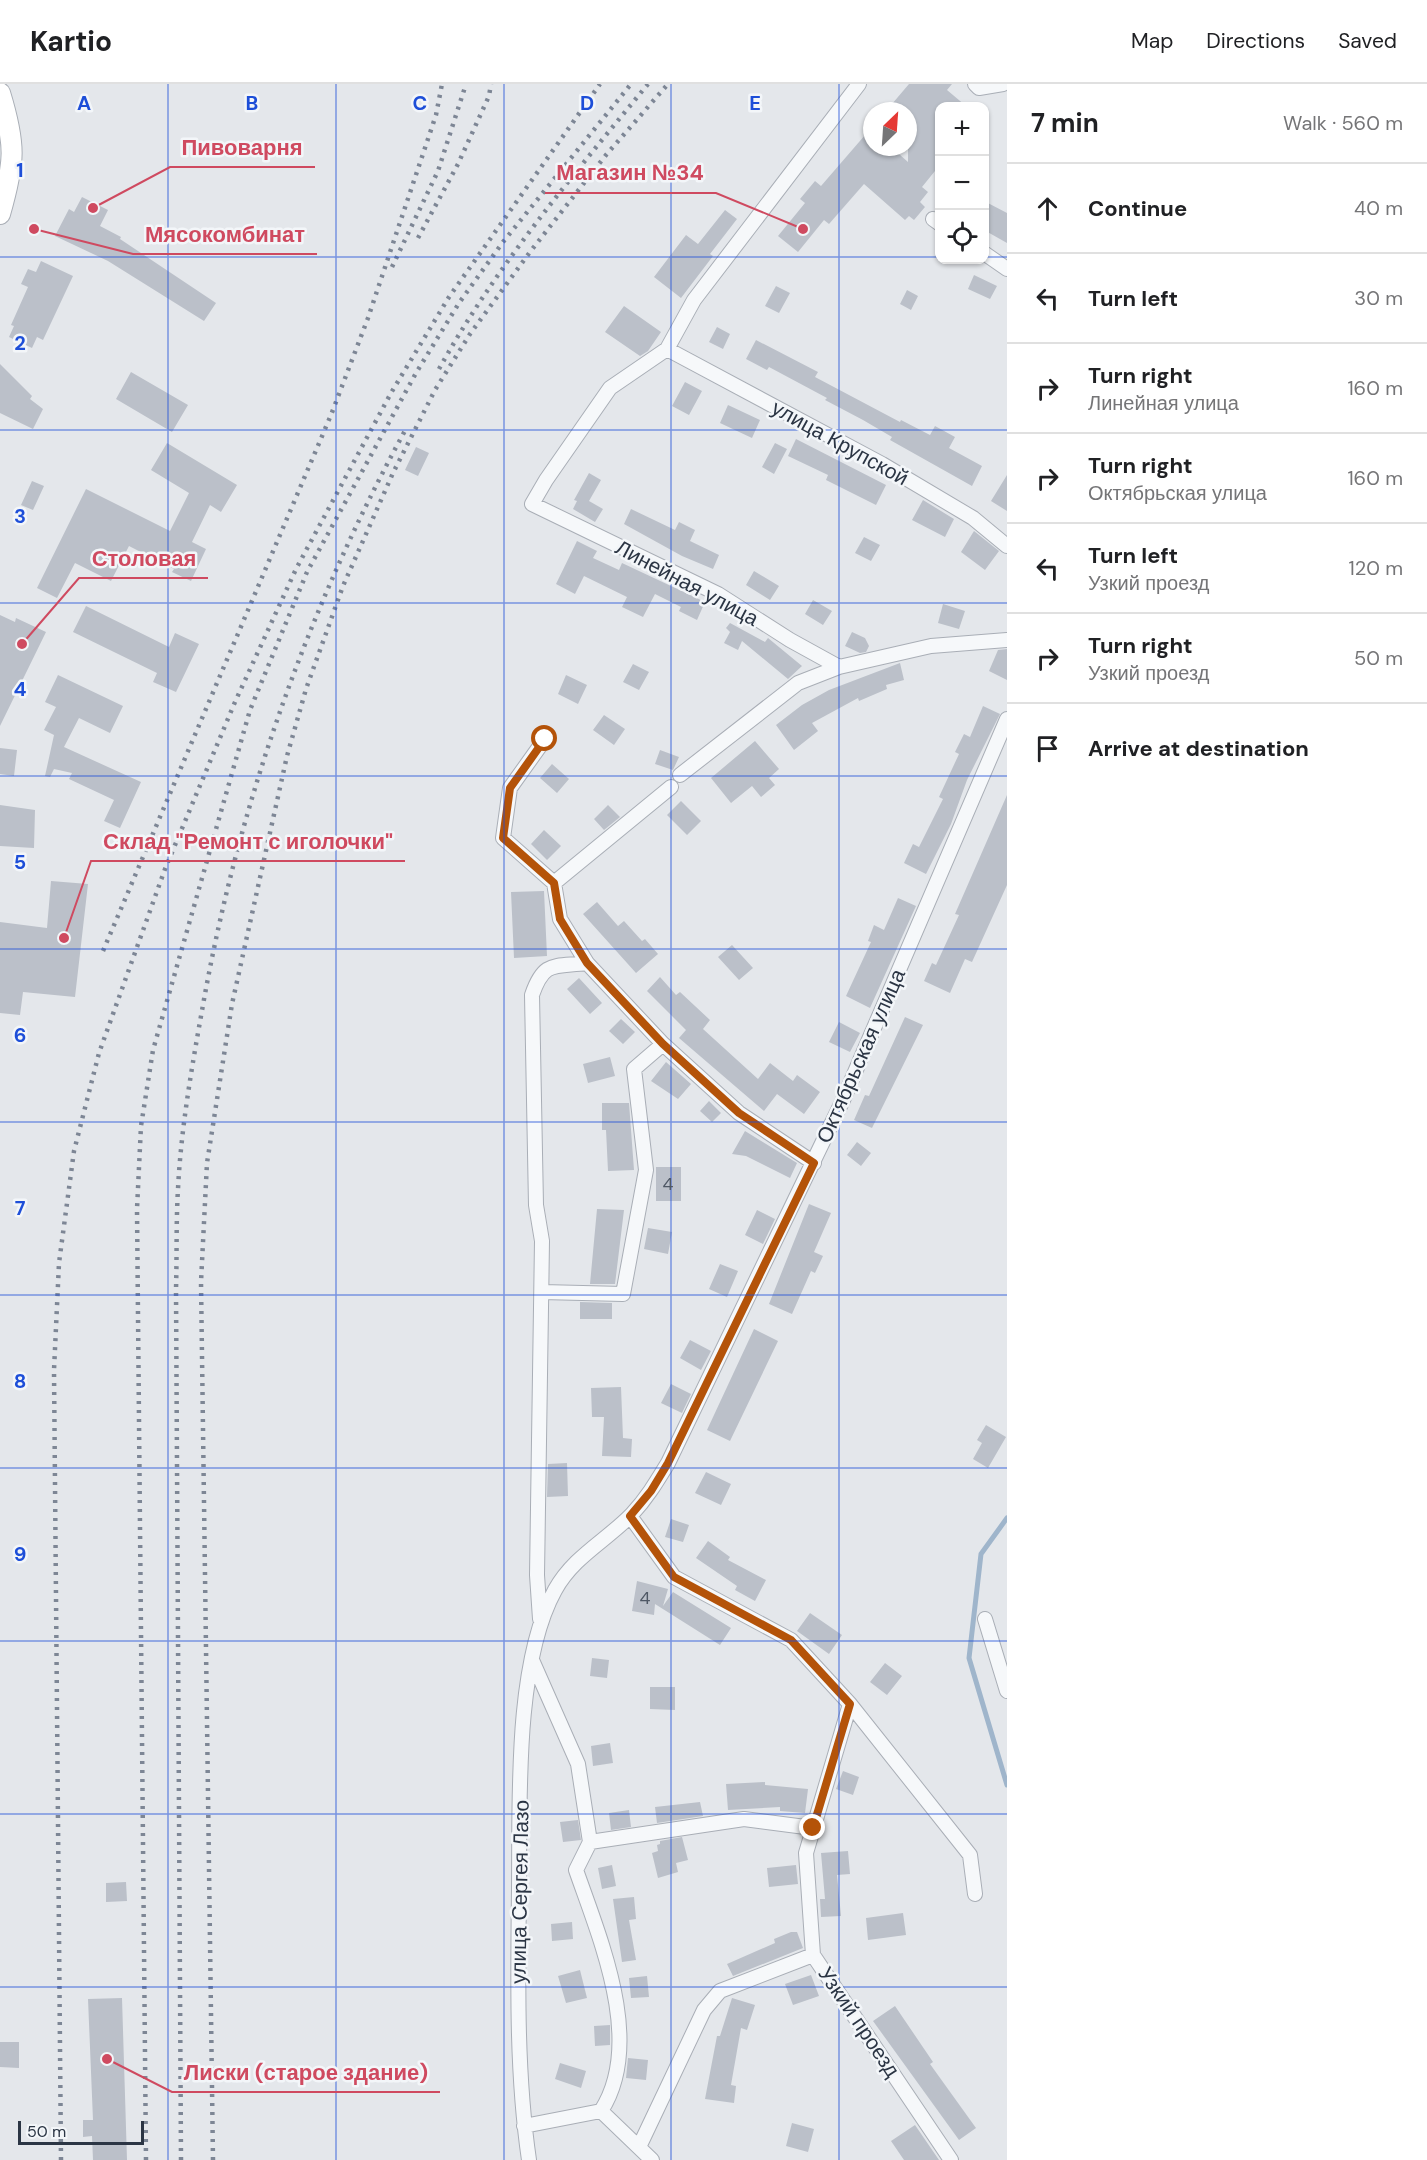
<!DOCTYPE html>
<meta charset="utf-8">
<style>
:root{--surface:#fff;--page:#f2f2f2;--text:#202124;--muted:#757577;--line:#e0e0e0}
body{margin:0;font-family:"DM Sans",sans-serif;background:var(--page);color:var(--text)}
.controls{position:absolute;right:18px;top:18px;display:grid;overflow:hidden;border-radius:12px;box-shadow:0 2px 4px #0004}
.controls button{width:54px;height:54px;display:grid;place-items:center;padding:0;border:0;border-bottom:2px solid var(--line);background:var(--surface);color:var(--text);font:30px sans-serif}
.compass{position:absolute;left:863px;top:18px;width:54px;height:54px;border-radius:50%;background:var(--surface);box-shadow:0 2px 4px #0004;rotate:25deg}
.scale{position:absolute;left:18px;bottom:15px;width:126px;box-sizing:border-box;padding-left:6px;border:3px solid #2b3544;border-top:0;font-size:16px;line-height:21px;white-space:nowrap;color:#2b3544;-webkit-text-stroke:4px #f3f6f9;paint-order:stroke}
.stop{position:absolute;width:18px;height:18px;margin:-14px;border:4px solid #b45309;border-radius:50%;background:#fff}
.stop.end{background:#b45309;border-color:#fff;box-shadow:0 2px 6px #0008}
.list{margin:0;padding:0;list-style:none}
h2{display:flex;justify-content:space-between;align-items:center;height:78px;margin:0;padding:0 24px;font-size:26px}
h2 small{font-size:20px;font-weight:400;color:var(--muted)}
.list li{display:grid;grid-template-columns:39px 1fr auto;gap:18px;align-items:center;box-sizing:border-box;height:90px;padding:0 24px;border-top:2px solid var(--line)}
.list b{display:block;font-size:22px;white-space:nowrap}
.list p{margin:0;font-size:20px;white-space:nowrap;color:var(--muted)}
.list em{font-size:20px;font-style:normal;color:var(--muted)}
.icon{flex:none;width:33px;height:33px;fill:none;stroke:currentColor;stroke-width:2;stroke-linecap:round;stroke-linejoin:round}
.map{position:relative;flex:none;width:1007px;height:2076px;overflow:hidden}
header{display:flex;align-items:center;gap:36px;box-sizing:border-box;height:84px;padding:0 30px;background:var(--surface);border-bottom:2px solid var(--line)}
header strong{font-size:28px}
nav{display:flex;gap:33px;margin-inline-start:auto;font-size:21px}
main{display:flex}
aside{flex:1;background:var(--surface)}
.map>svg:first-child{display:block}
</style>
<header>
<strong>Kartio</strong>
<nav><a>Map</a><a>Directions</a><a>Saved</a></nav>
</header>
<main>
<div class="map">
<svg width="1007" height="2076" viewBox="0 0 1007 2076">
<rect width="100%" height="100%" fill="#e4e7eb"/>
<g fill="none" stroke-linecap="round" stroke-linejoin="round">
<!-- stream -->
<path stroke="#9fb5cb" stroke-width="5" d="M1007,1434L981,1470L969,1574L1007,1701"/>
</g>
<!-- building -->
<path fill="#bbc0c9" d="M909,0H952L947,6L966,22H939V82L922,103L928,108L920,118L925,123L914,136L909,132L905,136L864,100L829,140L824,136L798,168L778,152L805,119L800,115L815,97L821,102L872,43V63H891L908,78V27H886Z
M82,113L108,126L100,142L121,153L120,155L216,219L204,237L108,177L55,152L69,125L74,128Z
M984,117L1007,129V159L984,146Z
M725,126L737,135L710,170L713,172L681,214L654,193L686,151L698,160Z
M41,177L73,192L43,256L37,253L32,264L9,253L14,242L11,241L28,203L21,200L28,185L36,188Z
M974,191L997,202L990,215L968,205Z
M776,202L790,209L779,229L765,222Z
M907,206L918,212L911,226L900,220Z
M624,222L661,248L648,267L640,272L605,248Z
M717,243L730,250L723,265L709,258Z
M756,256L818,288L815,293L900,338L901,336L930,351L935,342L955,353L949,364L982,382L972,402L890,356L892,353L863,336L825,316L827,314L769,283L767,286L746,275Z
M0,280L32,312L30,315L43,325L33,345L0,329Z
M131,288L188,321L172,348L116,315Z
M685,298L702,307L689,331L672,322Z
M728,321L760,336L752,354L720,339Z
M796,355L886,401L876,421L826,396L828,391L788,372Z
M167,359L237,401L221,428L210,421L192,458L206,465L191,497L172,488L174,485L129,462L111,497L75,479L57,514L37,504L86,405L170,447L189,409L151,386Z
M775,359L787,365L774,390L762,383Z
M416,363L429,369L418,392L405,386Z
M589,389L601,396L589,417L603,425L595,438L573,425L577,417L574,416Z
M1007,391V427L991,417Z
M32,397L44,402L33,426L21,421Z
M923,416L954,435L945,453L912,436Z
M631,425L675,446L679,438L695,446L690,457L719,471L713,485L682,472L624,440Z
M974,447L999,467L985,486L961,468Z
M864,453L880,461L871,477L855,469Z
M577,457L597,467L593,474L619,486L622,479L705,518L697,536L679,527L681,523L655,510L643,533L622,523L627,513L584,492L575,510L556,500Z
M754,487L779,502L770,516L746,501Z
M813,516L832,527L823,541L805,530Z
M943,520L965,527L959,545L938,539Z
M86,522L169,563L175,549L199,560L176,608L153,598L157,589L73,548Z
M0,531L15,538L16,534L46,548L0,642Z
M730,539L765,558L768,554L802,582L788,595L742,557L738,566L724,559L730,548L726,544Z
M852,548L865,554L869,562L866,568L860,569L845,562Z
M1007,565V596L989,587L998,566Z
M900,579L904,596L886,601L887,605L859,617L858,614L812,639L818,647L794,666L776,641L802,621L829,606Z
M633,580L649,588L639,606L623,598Z
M58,591L123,622L110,649L79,634L64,663L141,698L120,744L104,737L114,716L69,695L72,689L54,685L50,693L45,692L54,651L44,646L56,623L45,618Z
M566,591L587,601L578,620L558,610Z
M983,622L1000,630L967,696L951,740L926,790L904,779L913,760L919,763L943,715L939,713L959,670L955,668L964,650L970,653Z
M604,631L625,645L614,661L593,646Z
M755,657L779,685L769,694L775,701L761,713L752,702L731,719L711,694Z
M0,664L17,666L14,692L0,690Z
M660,666L679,673L673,686L655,680Z
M552,680L569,695L557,709L540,694Z
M1007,711V801L972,878L965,875L950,909L924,897L932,879L936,881L959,831L955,830Z
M681,717L701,737L687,751L667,731Z
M0,721L35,726L34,764L0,762Z
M608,721L620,733L604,746L594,735Z
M544,746L561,762L547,776L531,760Z
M51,797L88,800L75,913L23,908L20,931L0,929V838L47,844Z
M544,807L547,872L514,874L511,808Z
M898,814L916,822L870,924L846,912L871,858L868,857L874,841L884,846Z
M597,818L618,842L624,837L642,857L645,855L658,870L636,889L583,830Z
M732,861L753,884L739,896L718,873Z
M660,893L676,911L680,908L710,936L703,945L758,995L770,979L793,997L797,991L820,1008L804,1030L777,1010L764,1027L679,954L686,946L647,907Z
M579,894L602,919L590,930L567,905Z
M905,933L923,941L872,1044L854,1036L865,1011L869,1012Z
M621,935L635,948L623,960L609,947Z
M839,938L860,949L850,968L829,958Z
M610,973L615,992L588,999L583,980Z
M666,978L691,1000L678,1015L651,997Z
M709,1017L721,1029L712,1038L700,1027Z
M602,1019H629L634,1086L608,1087L606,1046H602Z
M745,1047L797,1079L790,1094L746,1072L732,1070Z
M857,1058L871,1069L861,1082L847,1071Z
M656,1083H681V1117H656Z
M809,1120L831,1129L814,1168L823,1172L815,1189L811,1187L792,1230L769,1220Z
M597,1125L624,1126L615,1200H590Z
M757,1126L775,1135L763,1160L745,1151Z
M648,1144L672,1148L668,1170L644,1165Z
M720,1180L738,1187L727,1213L709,1205Z
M580,1218L612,1219V1235H580Z
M754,1245L778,1257L730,1357L707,1346Z
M690,1256L711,1267L701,1286L680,1274Z
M671,1300L691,1310L682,1329L661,1319Z
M621,1303L623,1354L632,1355L631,1373L602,1372L604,1333H592L591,1304Z
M986,1341L1006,1353L988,1384L973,1375L982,1359L977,1356Z
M567,1379L568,1412L547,1413L548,1380Z
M706,1388L731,1400L721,1421L695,1409Z
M671,1435L689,1441L683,1458L665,1453Z
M708,1457L730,1473L728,1476L766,1496L755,1517L735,1506L737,1502L696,1474Z
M637,1497L668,1505L663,1522L673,1508L731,1544L720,1561L655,1520L654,1531L632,1527Z
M810,1529L842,1551L829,1570L797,1547Z
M592,1574L609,1576L607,1594L590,1592Z
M885,1579L902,1592L887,1611L870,1598Z
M650,1603H675V1626L650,1625Z
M610,1659L613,1679L593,1682L591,1662Z
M843,1687L859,1693L853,1711L836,1705Z
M765,1698V1701L808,1705L805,1729L780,1727V1723L728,1726L726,1700Z
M700,1718L703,1732L657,1739L655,1723Z
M629,1726L631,1743L611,1746L609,1729Z
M578,1736L581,1756L563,1758L560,1738Z
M682,1753L688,1776L676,1779L678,1788L658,1794L652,1769L658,1767L657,1761L660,1760V1757Z
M848,1767L850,1790L837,1791L841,1832L821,1833L820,1815H825L821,1769Z
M612,1781L616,1802L602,1805L598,1784Z
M796,1781L798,1800L769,1803L767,1784Z
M126,1798L127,1817L106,1818V1799Z
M634,1813L636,1835L629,1836L636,1876L622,1878L613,1815Z
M903,1829L906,1851L868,1856L866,1834Z
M572,1838L573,1855L552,1857L551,1840Z
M791,1848H797L803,1864L733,1892L727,1880L775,1859L774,1855Z
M580,1886L587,1914L566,1919L558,1892Z
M811,1891L819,1912L793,1921L785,1900Z
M647,1892L649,1913L631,1914L629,1894Z
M122,1914L127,2076H93L92,2052L83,2053V2036H93L88,1915Z
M732,1914L755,1921L747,1946L741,1944L731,2001L736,2002L734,2019L705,2015L717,1952H720Z
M895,1922L933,1978L930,1980L976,2044L959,2056L873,1937Z
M610,1941V1961L595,1962L594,1942Z
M0,1958H19V1984L0,1983Z
M628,1974L648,1976L646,1996L626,1994Z
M560,1979L586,1987L581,2004L555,1995Z
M792,2039L814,2045L808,2068L786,2062Z
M915,2041L939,2076H904L891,2057Z"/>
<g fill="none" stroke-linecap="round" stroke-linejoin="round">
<defs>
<path id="minor" d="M975,0L979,4L1003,0
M933,135L940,140
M984,169L1007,185
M667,265L882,380L973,434L1007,462
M839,583L790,556L718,510L532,420L546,396L610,304L667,265L694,216L859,0
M545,655L510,704L503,754L554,799
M680,691L798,599L839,583L931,562L1007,556
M671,703L554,799L560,835L587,879L663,960L739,1029L814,1079
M542,1208L623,1210L646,1086L634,985L663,960
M630,1432L674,1493L791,1556L850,1620L806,1769L813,1871L951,2076
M540,1535L537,1491L542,1157L536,1121L532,911C544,876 554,883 587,879
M985,1535L1007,1607
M850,1620L970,1771L975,1810
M590,1758L744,1735L813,1744
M601,2027L652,2076
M524,2042L601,2027C645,1959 600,1855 576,1786L590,1758L578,1680L532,1576
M639,2063L704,1926L720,1907L813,1871
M529,2076C516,1987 518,1895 519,1805C520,1720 514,1580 555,1506C574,1472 606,1457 632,1430C647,1414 657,1397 668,1379L843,1016L1007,635"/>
<path id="secondary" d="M0,9C16,61 15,78 0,130"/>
</defs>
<!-- minor casing -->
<use href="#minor" stroke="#a9aeb6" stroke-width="16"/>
<!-- secondary casing -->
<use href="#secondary" stroke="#a9aeb6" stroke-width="22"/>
<!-- minor -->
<use href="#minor" stroke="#f6f8fa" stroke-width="14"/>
<!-- secondary -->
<use href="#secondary" stroke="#fff" stroke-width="20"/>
<!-- rail -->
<path stroke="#7d8695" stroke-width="4.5" stroke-dasharray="3 6" stroke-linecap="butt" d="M418,154L458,80L489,12L491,0
M392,183L438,87L466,0
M439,285C496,182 574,90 648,0
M103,867L331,331L368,234L436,31L442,0
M61,2076L54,1286L59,1179L74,1067L99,969L165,785L235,618L296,485L391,309L449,213L600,0
M146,2076L137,1125L141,1042L153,966L250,626L307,488L416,289L459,219L503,158L631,0
M181,2076L176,1205C177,1172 176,1138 178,1105C181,1044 192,982 203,921C239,719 308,523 407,343
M213,2076L201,1198L207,1079L232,920L287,672L306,605L343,502L393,389L435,306L470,250L530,168L606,71L668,0"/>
</g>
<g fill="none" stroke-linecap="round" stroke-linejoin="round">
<!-- route -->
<path stroke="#b45309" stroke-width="8" d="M545,655L510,704L503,754L554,799L560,835L587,879L663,960L739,1029L814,1079L668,1379L651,1407L630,1432L674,1493L791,1556L850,1620L813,1744"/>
</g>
<!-- grid -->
<path fill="none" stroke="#1d4ed8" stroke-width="1.5" stroke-opacity="0.55" d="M168,0V2076M336,0V2076M504,0V2076M671,0V2076M839,0V2076M0,173H940M984,173H1007M0,346H1007M0,519H1007M0,692H1007M0,865H1007M0,1038H1007M0,1211H1007M0,1384H1007M0,1557H1007M0,1730H1007M0,1903H1007"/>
<g text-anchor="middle" stroke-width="5" stroke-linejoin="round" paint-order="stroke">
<!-- number labels -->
<g font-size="18" fill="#4f5865">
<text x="668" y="1106">4</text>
<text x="645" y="1520">4</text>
</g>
<!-- street labels -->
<g font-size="21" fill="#2b3544" stroke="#f3f6f9">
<text transform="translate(840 359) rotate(29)" y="7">улица Крупской</text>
<text transform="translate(687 499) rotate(28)" y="7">Линейная улица</text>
<text transform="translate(861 972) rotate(-66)" y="7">Октябрьская улица</text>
<text transform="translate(520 1808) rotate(-89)" y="7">улица Сергея Лазо</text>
<text transform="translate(859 1938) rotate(56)" y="7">Узкий проезд</text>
</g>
</g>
<g font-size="20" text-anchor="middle" font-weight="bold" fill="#1d4ed8" stroke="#f3f6f9" stroke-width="5" stroke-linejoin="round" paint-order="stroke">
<text x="84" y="26">A</text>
<text x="252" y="26">B</text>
<text x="420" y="26">C</text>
<text x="587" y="26">D</text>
<text x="755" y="26">E</text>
<text x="20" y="93">1</text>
<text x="20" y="266">2</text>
<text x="20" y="439">3</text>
<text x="20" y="612">4</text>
<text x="20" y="785">5</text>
<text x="20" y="958">6</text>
<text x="20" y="1131">7</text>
<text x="20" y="1304">8</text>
<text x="20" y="1477">9</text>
</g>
<!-- callouts -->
<path fill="none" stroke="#cf4a60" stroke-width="2" d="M93 124L170 83H315M803 145L716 109H545M34 145L133 170H317M22 560L79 494H208M64 854L91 777H405M107 1975L172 2008H440"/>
<g fill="#cf4a60" stroke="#f3f6f9" stroke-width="2">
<circle cx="93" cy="124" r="6"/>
<circle cx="803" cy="145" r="6"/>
<circle cx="34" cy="145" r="6"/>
<circle cx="22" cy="560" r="6"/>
<circle cx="64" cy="854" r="6"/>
<circle cx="107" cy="1975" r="6"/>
</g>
<g font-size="22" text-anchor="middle" font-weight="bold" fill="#cf4a60" stroke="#f3f6f9" stroke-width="5" stroke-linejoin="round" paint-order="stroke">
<text x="242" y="71">Пивоварня</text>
<text x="630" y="96">Магазин №34</text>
<text x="225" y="158">Мясокомбинат</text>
<text x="144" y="482">Столовая</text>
<text x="248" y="765">Склад "Ремонт с иголочки"</text>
<text x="306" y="1996">Лиски (старое здание)</text>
</g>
</svg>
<div class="controls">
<button>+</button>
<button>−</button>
<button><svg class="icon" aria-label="locate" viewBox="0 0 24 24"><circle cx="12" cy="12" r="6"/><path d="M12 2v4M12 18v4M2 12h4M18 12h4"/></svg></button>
</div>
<svg class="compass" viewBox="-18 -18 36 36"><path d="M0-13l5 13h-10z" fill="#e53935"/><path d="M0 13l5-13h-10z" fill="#757577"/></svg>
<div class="scale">50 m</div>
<div class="stop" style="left:545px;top:655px"></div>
<div class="stop end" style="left:813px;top:1744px"></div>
</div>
<aside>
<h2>7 min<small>Walk · 560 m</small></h2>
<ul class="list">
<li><svg class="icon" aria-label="ahead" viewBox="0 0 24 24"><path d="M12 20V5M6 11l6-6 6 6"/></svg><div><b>Continue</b></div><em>40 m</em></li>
<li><svg class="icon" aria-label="left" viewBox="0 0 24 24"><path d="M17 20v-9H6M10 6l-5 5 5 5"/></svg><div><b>Turn left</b></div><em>30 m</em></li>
<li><svg class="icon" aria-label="right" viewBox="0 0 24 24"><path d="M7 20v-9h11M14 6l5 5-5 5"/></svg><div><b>Turn right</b><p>Линейная улица</p></div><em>160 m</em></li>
<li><svg class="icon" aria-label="right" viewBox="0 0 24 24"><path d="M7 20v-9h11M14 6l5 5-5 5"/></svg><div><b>Turn right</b><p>Октябрьская улица</p></div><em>160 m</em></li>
<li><svg class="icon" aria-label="left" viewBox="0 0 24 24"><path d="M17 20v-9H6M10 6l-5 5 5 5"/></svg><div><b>Turn left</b><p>Узкий проезд</p></div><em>120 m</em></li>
<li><svg class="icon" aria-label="right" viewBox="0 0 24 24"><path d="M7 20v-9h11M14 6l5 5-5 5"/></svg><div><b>Turn right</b><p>Узкий проезд</p></div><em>50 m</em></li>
<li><svg class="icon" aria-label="arrive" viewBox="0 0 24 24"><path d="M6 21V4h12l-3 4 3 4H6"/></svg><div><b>Arrive at destination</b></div></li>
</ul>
</aside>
</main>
